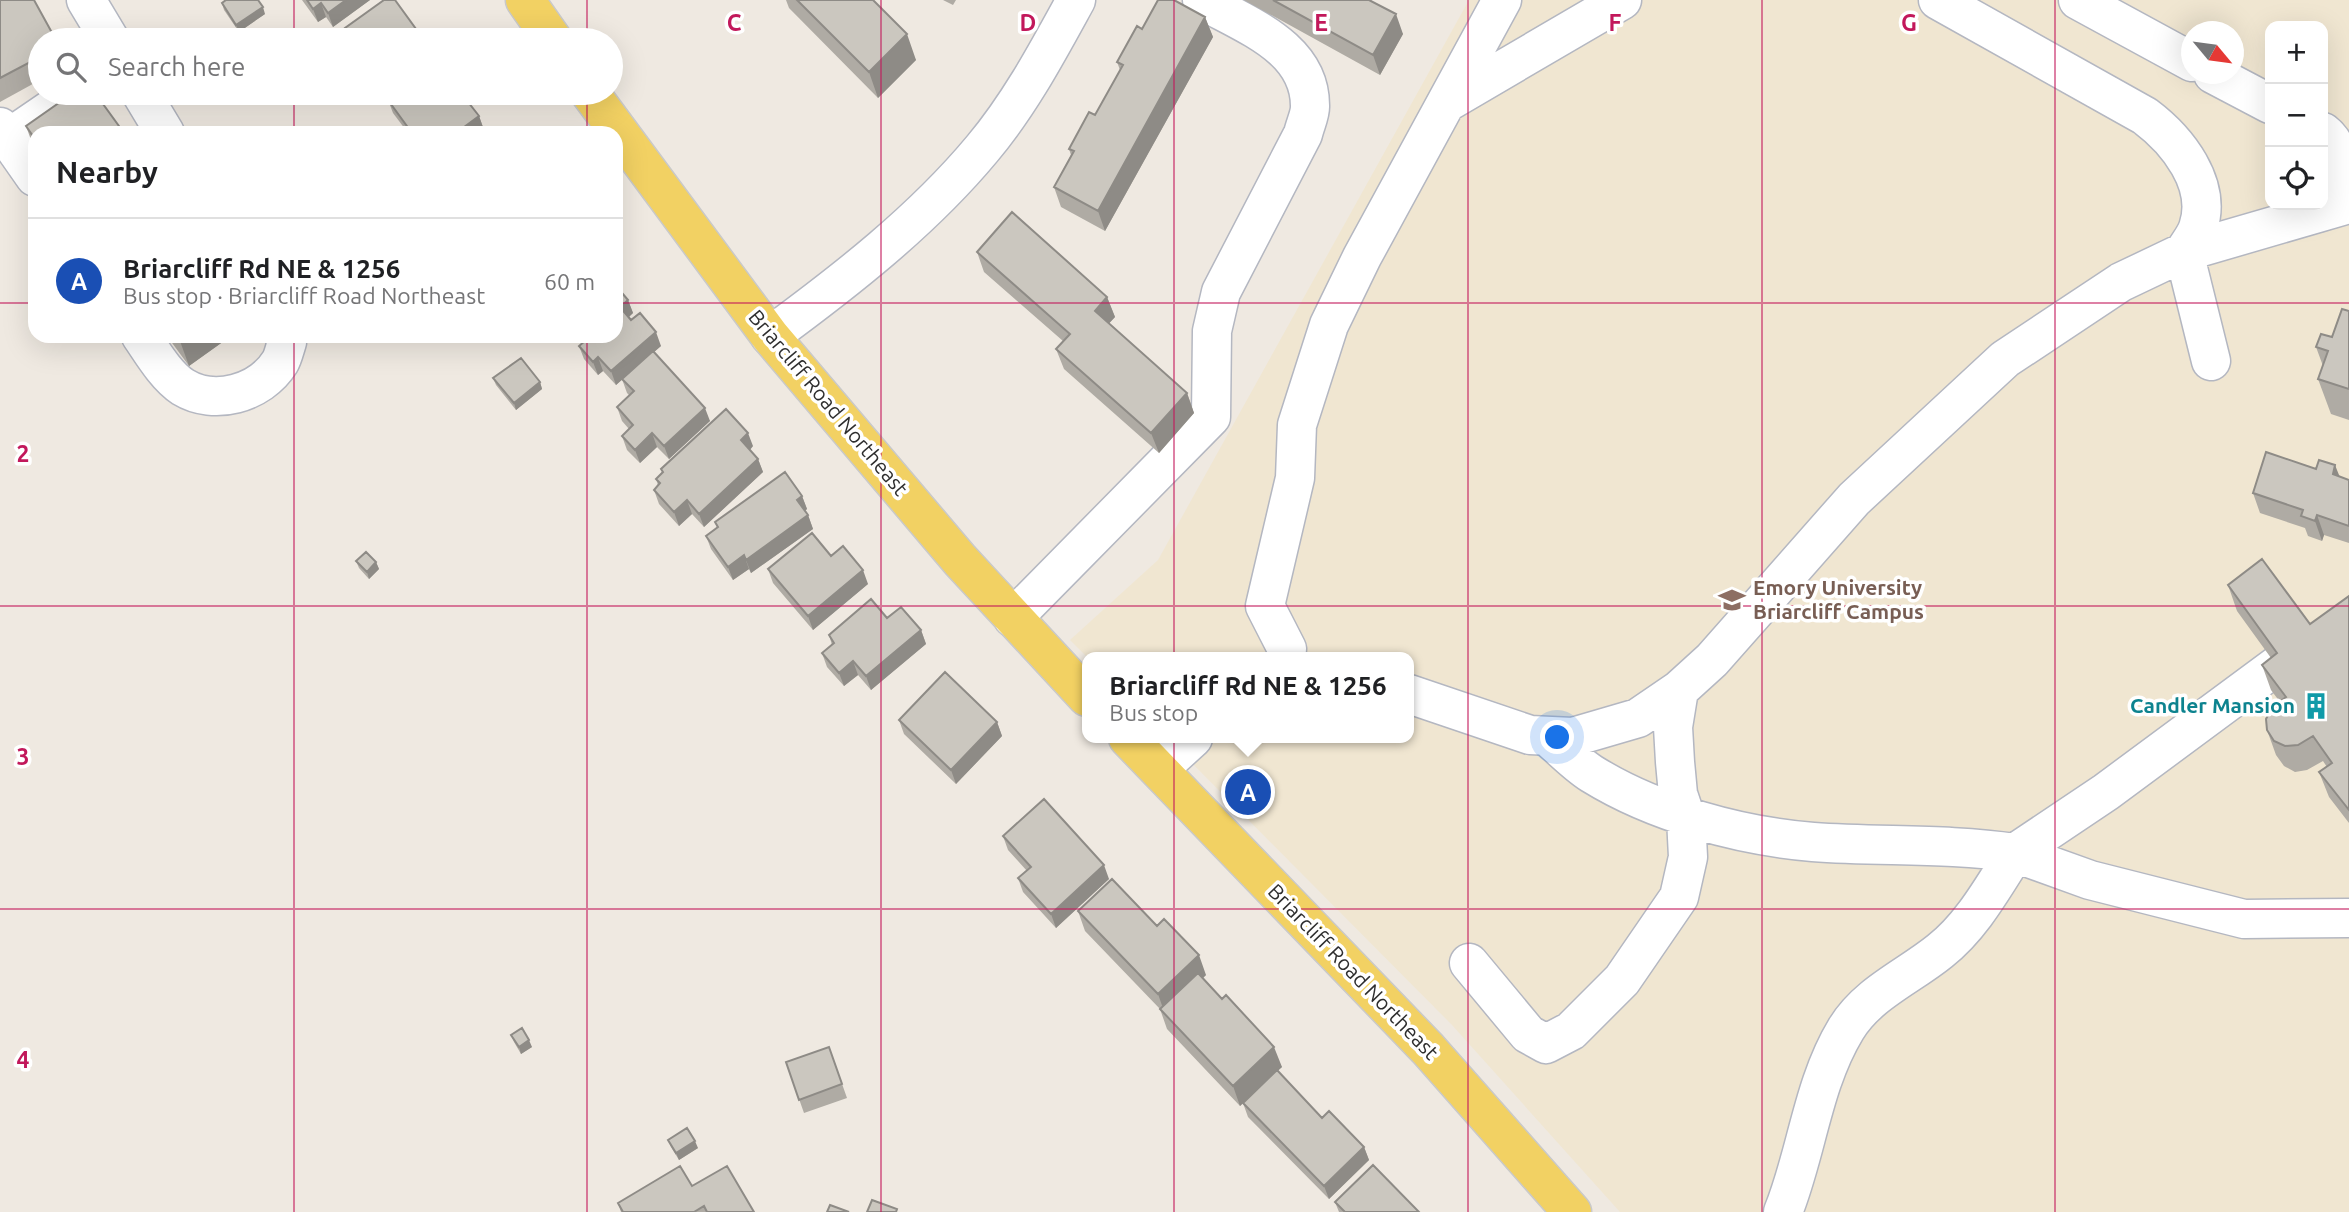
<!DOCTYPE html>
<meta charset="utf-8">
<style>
:root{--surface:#fff;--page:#f6f6f6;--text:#202124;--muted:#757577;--line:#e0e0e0;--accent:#0b8043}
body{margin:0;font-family:Ubuntu,sans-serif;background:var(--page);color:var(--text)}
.controls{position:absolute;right:21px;top:21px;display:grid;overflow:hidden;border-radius:14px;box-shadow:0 7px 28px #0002}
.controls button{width:63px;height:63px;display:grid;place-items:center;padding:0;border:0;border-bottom:2px solid var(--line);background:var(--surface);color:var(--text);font:35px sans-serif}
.compass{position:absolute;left:2181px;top:21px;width:63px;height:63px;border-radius:50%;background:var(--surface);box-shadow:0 7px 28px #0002;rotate:119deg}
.you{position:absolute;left:1558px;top:738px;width:24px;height:24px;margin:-18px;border:5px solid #fff;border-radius:50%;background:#1a73e8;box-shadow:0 0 0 10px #1a73e833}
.badge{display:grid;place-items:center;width:46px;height:46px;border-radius:50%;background:var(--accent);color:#fff;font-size:23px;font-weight:700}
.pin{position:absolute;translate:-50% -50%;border:4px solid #fff;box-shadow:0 2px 7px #0006}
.popup{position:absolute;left:1082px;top:652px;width:332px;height:91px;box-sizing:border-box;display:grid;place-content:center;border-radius:14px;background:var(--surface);filter:drop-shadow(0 2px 5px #0005);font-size:23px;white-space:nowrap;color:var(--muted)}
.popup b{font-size:26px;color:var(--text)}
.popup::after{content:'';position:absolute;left:50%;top:100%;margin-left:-14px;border:14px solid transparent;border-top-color:var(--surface)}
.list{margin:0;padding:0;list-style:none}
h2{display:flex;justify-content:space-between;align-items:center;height:91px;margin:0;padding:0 28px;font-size:30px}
h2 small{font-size:23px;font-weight:400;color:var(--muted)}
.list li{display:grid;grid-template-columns:46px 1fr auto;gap:21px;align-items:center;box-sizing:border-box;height:126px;padding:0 28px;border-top:2px solid var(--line)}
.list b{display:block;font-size:26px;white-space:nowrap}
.list p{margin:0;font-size:23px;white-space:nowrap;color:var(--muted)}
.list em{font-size:23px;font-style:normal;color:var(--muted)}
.icon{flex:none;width:38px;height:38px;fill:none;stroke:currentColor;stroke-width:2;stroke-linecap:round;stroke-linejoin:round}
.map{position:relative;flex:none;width:2349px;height:1212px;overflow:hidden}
.search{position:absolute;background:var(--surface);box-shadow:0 7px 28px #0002;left:28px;top:28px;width:595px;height:77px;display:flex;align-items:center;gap:18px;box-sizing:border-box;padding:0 24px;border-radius:38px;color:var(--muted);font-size:26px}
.panel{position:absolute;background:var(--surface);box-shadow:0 7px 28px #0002;left:28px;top:126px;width:595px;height:217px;border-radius:21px}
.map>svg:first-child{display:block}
</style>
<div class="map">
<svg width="2349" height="1212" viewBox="0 0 2349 1212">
<rect width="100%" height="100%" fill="#efe9e1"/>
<!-- education -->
<path fill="#f0e6d1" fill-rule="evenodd" d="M1469,0H2349V1212H1620L1452,1025L1167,738H1409V657H1087L1070,640L1158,560ZM2270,26H2323V205H2270ZM2192,32H2234V74H2192Z"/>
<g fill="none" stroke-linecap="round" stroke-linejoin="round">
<defs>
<path id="minor" d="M86,0L110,40
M1938,0L2145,116C2177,140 2213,184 2198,228C2195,237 2188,245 2184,252L2211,361
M2078,0L2192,62
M2213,74L2270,104
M141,93L165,133
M1446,103L1622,0
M0,127L35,177
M9,138L75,93
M2318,213C2338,189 2349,152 2323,132
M141,336C152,352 166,376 183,387C214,406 260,394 280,362C283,357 285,348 287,342L284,336
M770,336C845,281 922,221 982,149C1020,104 1048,51 1076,0
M1013,618L1211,417L1212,331L1221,292L1303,134C1305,125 1310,115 1310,107C1311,47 1245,25 1202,0
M1287,649L1265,606L1295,478L1297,425L1329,325L1362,257L1502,0
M2279,664L2106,792L2015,853L2090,880L2244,919L2349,918
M1409,694L1530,735L1573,737L1638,718L1679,690L1712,660L1854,499L2005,359L2121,282L2184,252L2349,204
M1547,736C1561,748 1576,764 1592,774C1655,813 1740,836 1813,842C1881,847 1948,843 2015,853C1993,887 1972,926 1940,951C1908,977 1868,993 1846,1029C1812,1085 1807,1153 1783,1212
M1159,769L1193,738
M1469,963L1528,1034L1546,1044L1571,1031L1622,980L1679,897L1688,857L1686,818L1678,794L1675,762L1673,727L1679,690"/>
<path id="major" d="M525,0L553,40
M590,93L770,336L960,560L1087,697
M1128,738L1428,1049L1572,1212"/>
</defs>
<!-- minor casing -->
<use href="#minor" stroke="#b4b7c1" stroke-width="41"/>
<!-- major casing -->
<use href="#major" stroke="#c9c9c9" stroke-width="41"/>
<!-- minor -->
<use href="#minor" stroke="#fff" stroke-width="38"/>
<!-- major -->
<use href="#major" stroke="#f2d163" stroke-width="38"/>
</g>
<!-- wall -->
<path fill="#afaba4" d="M0,0L40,40V80L0,102Z
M302,0H370L333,27L326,17L318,22Z
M786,0H873L916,60L878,98L789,8Z
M943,0H956L953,5Z
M1244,0H1371L1403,34L1380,75Z
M222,3L265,14L239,32L224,10Z
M1205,17L1213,37L1105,231L1061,207L1054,187L1071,155L1069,149L1095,115L1120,70L1117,62L1142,29Z
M345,28L424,40H350Z
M388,100L479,116L484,130L480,133H408L393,113Z
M26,126L35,133V151Z
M977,252L1107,297L1115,317L1109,323L1187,393L1194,413L1159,453L1064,369L1056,349L1063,341L984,272Z
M628,300L633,313L628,317L661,346L654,352L710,421L669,459L657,447L640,463L627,450L622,436L629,429L622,421L617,407L629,395L627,393L622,379L629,373L616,385L603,371L598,375L584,359L579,346L582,343L576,336H616Z
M2349,311V420L2331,414L2318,379L2323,366L2316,347L2332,337Z
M167,336H231L189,366Z
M493,378L540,382L542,389L516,410L496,385Z
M753,446L750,450L758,459L763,472L704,527L692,514L679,526L659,504L654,490L658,485L656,479L662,472L661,469Z
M2339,477L2349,480V543L2324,535L2322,541L2308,536L2305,528L2260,513L2253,493Z
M802,496L807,509L805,511L808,515L813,529L751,573L749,569L733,580L711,549L706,536L717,528L715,522Z
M831,556L868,584L813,630L773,583L768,569Z
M356,561L376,562L379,569L369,579L359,568Z
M2228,585L2310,624L2349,596V823L2329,797L2319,772L2327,767L2323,761L2307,770L2295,772L2284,766L2276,755L2267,730L2280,702L2271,690L2262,665L2271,658L2237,611Z
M887,618L921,630L926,644L871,690L858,675L844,686L827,667L822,653L832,645L829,635Z
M899,720L997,722L1002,736L956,784L904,734Z
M1003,836L1109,879L1056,928L1023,892L1018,878L1027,871L1008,850Z
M1078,911L1206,975L1203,978L1282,1067L1277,1071L1322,1118L1364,1147L1369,1160L1329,1199L1248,1117L1243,1103L1246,1100L1240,1106L1167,1029L1160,1009L1085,931Z
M511,1035L532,1047L521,1054L514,1042Z
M829,1047L847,1098L804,1113L786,1062Z
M668,1140L698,1148L679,1160L671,1147Z
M692,1186L754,1212H621L618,1203Z
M1335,1202L1419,1212H1339Z"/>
<!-- shaded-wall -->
<path fill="#8e8b86" d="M346,0H370L333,27L328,13Z
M321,3L326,17L318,22L313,9Z
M263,7L265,14L239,32L236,25Z
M1396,14L1403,34L1380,75L1373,55Z
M1205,17L1213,37L1105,231L1098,211Z
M907,34L916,60L878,98L869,72Z
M479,116L484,130L480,133H456Z
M1107,297L1115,317L1102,331L1095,311Z
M628,300L633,313L625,321L620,307Z
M656,332L661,346L616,385L611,371Z
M186,336H231L189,366L180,341Z
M598,357L603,371L598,375L593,362Z
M540,382L542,389L516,410L514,403Z
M1187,393L1194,413L1159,453L1151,433Z
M705,408L710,421L669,459L664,446Z
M652,433L657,447L640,463L635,450Z
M748,433L753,446L746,454L741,440Z
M758,459L763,472L704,527L699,514Z
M2335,465L2343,485L2333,474Z
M802,496L807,509L802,513L797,500Z
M687,500L692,514L679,526L674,512Z
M808,515L813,529L751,573L746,560Z
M2317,515L2324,535L2322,541L2315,521Z
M744,555L749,569L733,580L728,567Z
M376,562L379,569L369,579L367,572Z
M863,570L868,584L813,630L808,616Z
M921,630L926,644L871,690L866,676Z
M853,661L858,675L844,686L839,673Z
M997,722L1002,736L956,784L951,770Z
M1104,865L1109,879L1056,928L1051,914Z
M1199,955L1206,975L1165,1014L1158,994Z
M529,1040L532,1047L521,1054L519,1047Z
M1274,1047L1282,1067L1240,1106L1233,1086Z
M695,1141L698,1148L679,1160L676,1153Z
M1364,1147L1369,1160L1329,1199L1324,1186Z"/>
<!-- building -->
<path fill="#cbc7bf" stroke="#8e8b86" stroke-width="2" d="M0,0H34L56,40H40V57L0,78Z
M226,0H258L263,7L236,25L222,3Z
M307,0H346L328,13L321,3L313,9Z
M384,0H395L424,40H354L345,28Z
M797,0H873L907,34L869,72Z
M1158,0H1174L1205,17L1098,211L1054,187L1074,151L1069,149L1089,112L1095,115L1123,65L1117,62L1137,26L1142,29Z
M1273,0H1369L1396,14L1373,55Z
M73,93H95L124,133H35V139L26,126Z
M398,93H461L479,116L456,133H412L388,100Z
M1012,212L1107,297L1095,311L1187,393L1151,433L1056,349L1070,334L977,252Z
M616,286L628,300L620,307L631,320L640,313L656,332L611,371L598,357L593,362L579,346L586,340L583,336H616Z
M2342,309L2349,311V389L2318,379L2328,351L2316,347L2321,334L2332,337Z
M176,336H186L180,341Z
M653,351L705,408L664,446L652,433L635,450L622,436L633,425L617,407L634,391L622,379Z
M521,358L540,382L514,403L493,378Z
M726,409L748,433L741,440L758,459L699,514L687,500L674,512L654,490L660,483L656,479L663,472L661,469Z
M2266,452L2316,469L2319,460L2335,465L2333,474L2349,480V526L2317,515L2315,521L2301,516L2303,510L2253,493Z
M785,472L802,496L797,500L808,515L746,560L744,555L728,567L706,536L718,527L715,522Z
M812,533L831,556L843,546L863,570L808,616L768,569Z
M366,552L376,562L367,572L356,561Z
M2262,559L2310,624L2349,596V810L2319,772L2332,763L2313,736L2298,745L2285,746L2274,741L2267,730L2266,719L2272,708L2286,697L2262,665L2277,653L2228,585Z
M871,599L887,618L901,607L921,630L866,676L853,661L839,673L822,653L834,643L829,635Z
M945,672L997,722L951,770L899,720Z
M1044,799L1104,865L1051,914L1018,878L1031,867L1003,836Z
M1112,879L1157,926L1164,919L1199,955L1158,994L1078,911Z
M1198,973L1222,999L1226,995L1274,1047L1233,1086L1160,1009Z
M522,1028L529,1040L519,1047L511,1035Z
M829,1047L842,1084L799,1100L786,1062Z
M1277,1070L1322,1118L1329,1111L1364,1147L1324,1186L1243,1103Z
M687,1128L695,1141L676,1153L668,1140Z
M1373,1165L1419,1212H1345L1335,1202Z
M680,1166L692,1186L727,1166L754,1212H707L704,1206L694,1212H623L618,1203Z
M872,1200L897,1209L896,1212H867Z
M830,1205L849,1212H827Z"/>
<!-- grid -->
<path fill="none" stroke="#c2185b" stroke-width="2" stroke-opacity="0.55" d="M294,0V40M587,0V40M881,0V1212M1174,0V1212M1468,0V1212M1762,0V1212M2055,0V1212M294,93V133M587,93V133M0,303H35M616,303H2349M294,336V1212M587,336V1212M0,606H2349M0,909H2349"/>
<!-- icons -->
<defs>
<symbol id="university-bare" viewBox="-9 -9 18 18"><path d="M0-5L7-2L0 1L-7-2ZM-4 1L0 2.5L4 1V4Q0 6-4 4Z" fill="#8d6e63" stroke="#fff" stroke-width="2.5" paint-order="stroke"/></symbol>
<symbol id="building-bare" viewBox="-9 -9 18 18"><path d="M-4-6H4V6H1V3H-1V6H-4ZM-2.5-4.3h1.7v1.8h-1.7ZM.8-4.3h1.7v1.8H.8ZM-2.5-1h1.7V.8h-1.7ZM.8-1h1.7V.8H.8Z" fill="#0f9aa8" stroke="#fff" stroke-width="2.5" paint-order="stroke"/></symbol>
</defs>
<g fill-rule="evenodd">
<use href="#university-bare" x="1713" y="581" width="38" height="38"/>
<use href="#building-bare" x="2297" y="687" width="38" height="38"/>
</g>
<g text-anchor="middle" stroke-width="7" stroke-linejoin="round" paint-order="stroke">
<!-- street labels -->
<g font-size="21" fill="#2e2e2e" stroke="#fff">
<text transform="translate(828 403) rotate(50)" y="7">Briarcliff Road Northeast</text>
<text transform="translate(1353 972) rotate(46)" y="7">Briarcliff Road Northeast</text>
</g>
<!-- education labels -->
<g font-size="21" font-weight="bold" fill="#785e54" stroke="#fff" text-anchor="start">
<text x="1753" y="595">Emory University<tspan x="1753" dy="24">Briarcliff Campus</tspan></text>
</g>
<!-- culture labels -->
<g font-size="21" font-weight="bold" fill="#0d838f" stroke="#fff" text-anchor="end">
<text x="2295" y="713">Candler Mansion</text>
</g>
</g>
<g font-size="23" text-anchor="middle" font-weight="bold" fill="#c2185b" stroke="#fff" stroke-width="7" stroke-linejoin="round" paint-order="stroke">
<text x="734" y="31">C</text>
<text x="1028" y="31">D</text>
<text x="1321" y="31">E</text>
<text x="1615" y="31">F</text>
<text x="1909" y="31">G</text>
<text x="23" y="462">2</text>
<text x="23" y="765">3</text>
<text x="23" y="1068">4</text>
</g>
</svg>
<div class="controls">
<button>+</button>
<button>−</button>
<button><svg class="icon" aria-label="locate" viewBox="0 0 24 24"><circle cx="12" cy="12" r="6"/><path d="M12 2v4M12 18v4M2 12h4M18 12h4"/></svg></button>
</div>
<svg class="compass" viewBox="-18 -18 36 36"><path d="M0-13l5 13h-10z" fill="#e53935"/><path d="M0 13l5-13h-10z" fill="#757577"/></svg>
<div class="you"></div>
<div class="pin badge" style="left:1248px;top:792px;background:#1a4fb4">A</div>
<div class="popup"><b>Briarcliff Rd NE &amp; 1256</b>Bus stop</div>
<div class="search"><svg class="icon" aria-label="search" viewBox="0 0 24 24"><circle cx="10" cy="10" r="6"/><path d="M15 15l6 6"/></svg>Search here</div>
<section class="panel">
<h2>Nearby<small></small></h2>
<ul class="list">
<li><span class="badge" style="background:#1a4fb4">A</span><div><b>Briarcliff Rd NE &amp; 1256</b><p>Bus stop · Briarcliff Road Northeast</p></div><em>60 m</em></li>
</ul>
</section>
</div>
